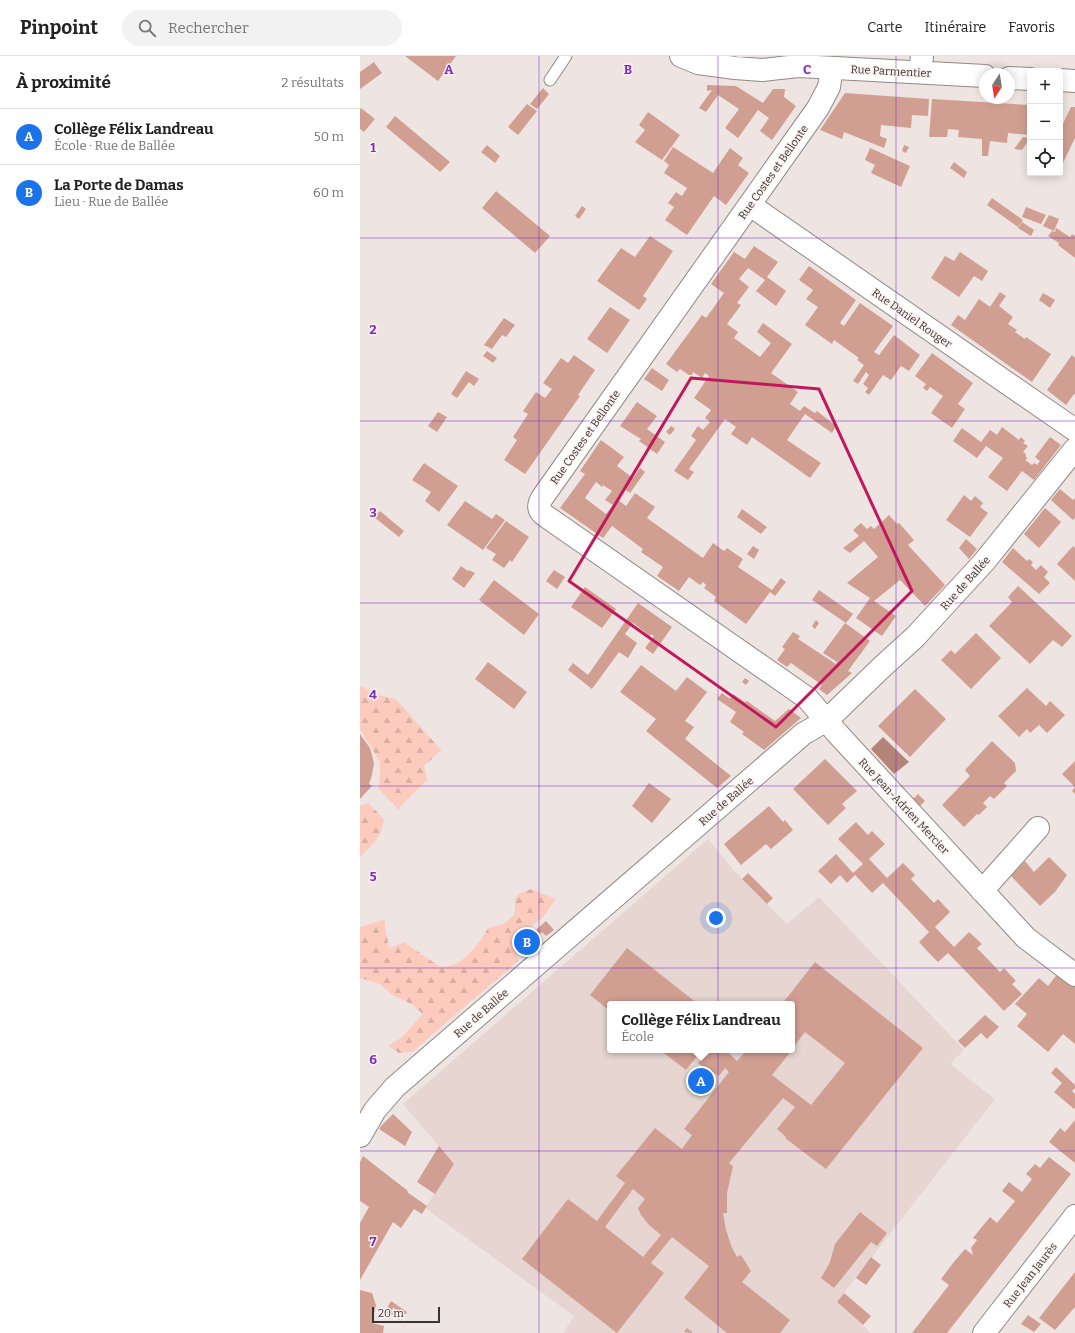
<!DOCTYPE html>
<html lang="fr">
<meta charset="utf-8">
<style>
:root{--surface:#fff;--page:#f2f2f2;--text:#222;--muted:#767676;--line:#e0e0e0;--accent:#1a73e8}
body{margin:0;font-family:Bitter,serif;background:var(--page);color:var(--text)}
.controls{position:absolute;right:12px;top:12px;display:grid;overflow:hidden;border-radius:4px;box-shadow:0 2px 10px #0003}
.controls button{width:36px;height:36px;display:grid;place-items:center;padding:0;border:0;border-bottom:1px solid var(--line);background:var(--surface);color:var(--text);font:20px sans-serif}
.compass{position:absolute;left:619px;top:12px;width:36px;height:36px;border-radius:50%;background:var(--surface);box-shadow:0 2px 10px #0003;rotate:192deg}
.scale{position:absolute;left:12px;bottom:10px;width:68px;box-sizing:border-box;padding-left:4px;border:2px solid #373433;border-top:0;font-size:11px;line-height:14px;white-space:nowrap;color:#373433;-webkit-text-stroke:3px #fbf2f0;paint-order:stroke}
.you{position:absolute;left:356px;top:862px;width:14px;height:14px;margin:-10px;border:3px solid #fff;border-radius:50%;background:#1a73e8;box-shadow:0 0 0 6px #1a73e833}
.badge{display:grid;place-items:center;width:26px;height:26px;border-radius:50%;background:var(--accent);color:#fff;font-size:13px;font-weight:700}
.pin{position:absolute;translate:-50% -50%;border:2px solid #fff;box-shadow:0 1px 4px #0006}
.popup{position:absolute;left:247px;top:945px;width:188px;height:52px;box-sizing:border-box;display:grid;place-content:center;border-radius:4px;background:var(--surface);filter:drop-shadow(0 1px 3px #0005);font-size:13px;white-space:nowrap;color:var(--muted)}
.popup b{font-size:15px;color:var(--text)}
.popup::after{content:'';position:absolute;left:50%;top:100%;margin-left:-8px;border:8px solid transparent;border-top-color:var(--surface)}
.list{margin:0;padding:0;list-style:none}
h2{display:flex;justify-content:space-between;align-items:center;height:52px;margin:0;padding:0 16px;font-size:17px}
h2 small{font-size:13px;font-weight:400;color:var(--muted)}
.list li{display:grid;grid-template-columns:26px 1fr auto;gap:12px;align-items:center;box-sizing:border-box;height:56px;padding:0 16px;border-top:1px solid var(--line)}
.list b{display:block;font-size:15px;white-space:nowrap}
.list p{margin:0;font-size:13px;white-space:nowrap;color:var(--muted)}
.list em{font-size:13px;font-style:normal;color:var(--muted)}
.icon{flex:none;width:22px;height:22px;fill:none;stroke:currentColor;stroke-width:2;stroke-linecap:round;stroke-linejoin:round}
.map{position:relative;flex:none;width:715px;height:1277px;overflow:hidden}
header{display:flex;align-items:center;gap:24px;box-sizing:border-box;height:56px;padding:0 20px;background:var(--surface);border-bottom:1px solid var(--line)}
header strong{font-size:19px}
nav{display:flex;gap:22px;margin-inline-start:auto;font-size:14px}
.search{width:280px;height:36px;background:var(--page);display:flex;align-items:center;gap:10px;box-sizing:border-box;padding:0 14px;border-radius:22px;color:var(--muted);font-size:15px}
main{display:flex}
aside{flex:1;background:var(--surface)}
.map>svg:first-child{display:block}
</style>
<header>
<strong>Pinpoint</strong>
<div class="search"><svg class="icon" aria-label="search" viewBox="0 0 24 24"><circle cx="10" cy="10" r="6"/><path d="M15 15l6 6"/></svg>Rechercher</div>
<nav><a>Carte</a><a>Itinéraire</a><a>Favoris</a></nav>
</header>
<main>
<aside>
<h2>À proximité<small>2 résultats</small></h2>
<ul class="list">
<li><span class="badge">A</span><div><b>Collège Félix Landreau</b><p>École · Rue de Ballée</p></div><em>50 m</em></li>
<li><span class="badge">B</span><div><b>La Porte de Damas</b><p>Lieu · Rue de Ballée</p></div><em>60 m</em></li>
</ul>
</aside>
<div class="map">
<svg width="715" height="1277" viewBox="0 0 715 1277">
<defs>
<pattern id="forest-firs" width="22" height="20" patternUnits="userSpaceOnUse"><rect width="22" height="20" fill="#fccbbe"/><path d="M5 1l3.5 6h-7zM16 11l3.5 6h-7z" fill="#d9afa4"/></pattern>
</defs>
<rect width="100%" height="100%" fill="#eee5e2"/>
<!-- built -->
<path fill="#e6d5d0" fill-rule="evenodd" d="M348,783L376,817L427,868L459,841L604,994L590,1008L635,1043L477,1246L511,1277H203L214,1260L65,1152L94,1108L43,1048ZM250,948H432V994H250Z"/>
<!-- forest -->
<path fill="url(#forest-firs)" d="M0,630L19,639L36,643L81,694L64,710L67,724L38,753L18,732L20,723V706L0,673Z
M8,747L24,763C21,782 13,788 0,801V750Z
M171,833L196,843L184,860L153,886L158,905L52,996L39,997L28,990L42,981L63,958L51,948L32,939L20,928L0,922V871L24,864L29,892L44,886L80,911C84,910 91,910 96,908C108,901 122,884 128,872L146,867L155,857V842L159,838Z"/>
<!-- water -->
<path fill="#b58478" d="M523,681L549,706L534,718L511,693Z"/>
<!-- building -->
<path fill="#d19f92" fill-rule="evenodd" d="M45,0H96L78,25Z
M14,6L22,17L0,33V16Z
M347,29L376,30L403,47L413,33H425L424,41L436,50L412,84L400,75L409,62L398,54L378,82L365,72L379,53L358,39L346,56L339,52L352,34L347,35Z
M183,32L189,38L177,53L170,48Z
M485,37L569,43L568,60L552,59L551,72L521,69L520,80L527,83L524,92L484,76L482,83L460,74Z
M572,43L670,49V79L648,77L647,87L630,85L628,100H622V83L598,81L599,74L588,73L587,81H569Z
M167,48L177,55L158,79L148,71Z
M711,51H715V82L700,113V74Z
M1,52L15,63L4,76L0,73V53Z
M288,56L320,79L302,104L275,86L285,74L279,69Z
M35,60L90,106L80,116L26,71Z
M663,81L670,82L662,94L654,93Z
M127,89L140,100L135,107L121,96Z
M544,89L549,91L546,97L542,95Z
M313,91L353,117L370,92L383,102L378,109L389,117L366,149L354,140L327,179L305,164L314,151L308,147L316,136L322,140L327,132L304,117L309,109L304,105Z
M510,92L550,110L541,131L511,117L515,109L505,104Z
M594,106L607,116L604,122L590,112Z
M136,135L190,180L175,197L122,152Z
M632,142L663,164L658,171L627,149Z
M222,150L226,153L219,163L215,160Z
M666,151L686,159L681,168L662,161Z
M689,159L699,163L694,175L683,170Z
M662,166L674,174L671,180L658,172Z
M696,172L710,181L712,178L715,180V202L698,189L699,187L688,180L692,175L695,176Z
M290,180L313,195L283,240L287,243L279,254L237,225L261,192L275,201Z
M394,190L418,206L407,221L426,235L416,250L396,235L405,224L388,212L379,223L389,231L377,247L381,249L367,268L378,276L374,282L400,301L411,287L397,276L403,267L432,288L411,317L438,336L430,348L440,355L444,350L455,357L457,355L476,370L472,377L445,358L427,384L461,407L450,422L392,381L387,389L371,378L376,371L365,363L329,413L334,416L328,424L314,415L336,384L331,380L338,370L343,374L350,366L345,362L351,354L334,342L349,320L345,317L342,322L333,316L332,319H329L320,313L317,316L306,308L342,259L346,262L364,237L351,228L374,196L385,203Z
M600,196L628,215L622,225L614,220L599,241L571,222L585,200L594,205Z
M449,210L496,244L480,267L484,270L500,247L533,270L514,296L519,299L534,279L560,299L549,315L541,310L531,324L523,319L509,339L505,336L508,332L503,328L509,319L506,316L498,328L493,325L504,309L497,304L499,302L474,284L472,288L445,269L458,251L446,243L453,234L439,224Z
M640,236L646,240L639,250L653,261L648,268L657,274L655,276L665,283L666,281L691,298L672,326L591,269L598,259L605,264L619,243L630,251Z
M683,237L695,244L690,252L679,244Z
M250,251L270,264L247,297L227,283Z
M144,262L155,269L146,281L142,279L132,293L124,289Z
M127,295L137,302L133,307L123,300Z
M572,297L613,327L598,348L605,353L592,372L571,357L583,340L570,331L567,335L563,332L566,328L555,320Z
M214,299L235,314L218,339L220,340L165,418L144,404L157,384L153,381L168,358L163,355L176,336L185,342L192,333L183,327L201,302L208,307Z
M712,299L715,302V339L714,338L706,349L687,334Z
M292,312L309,324L302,335L284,323Z
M106,315L119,323L114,330L109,326L97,342L91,338Z
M277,346L297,360L287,373L305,386L297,398L279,385L281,383L260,370Z
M78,356L87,361L77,376L68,370Z
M311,370L315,373L310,379L306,376Z
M642,371L659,384L661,381L665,385L663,387L668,390L663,396L665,397L667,403L665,404L672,409L674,407L677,409L680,405L675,401L690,381L701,389L674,424L662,415L647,435L628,421L643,402L626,390L617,402L593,385L602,372L621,386L630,374L637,379Z
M241,384L264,401L257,410L273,422L280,412L285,416L270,437L264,433L257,443L266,450L275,437L295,451L287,462L343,502L353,487L364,495L367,492L383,503L378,511L412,534L421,522L426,526L415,540L410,536L386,568L354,545L356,541L344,532L346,529L343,526L340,529L329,521L319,535L297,520L303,511L281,496L283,493L252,470L243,482L200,452L225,418L220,415ZM236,426L242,431L243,429L252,435L245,444L253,449L246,458L225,442Z
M64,407L98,430L79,456L65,445L71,436L52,424Z
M700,433L713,444L715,442V462L713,464L691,444Z
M604,439L611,445L615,440L623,447L620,451L628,457L610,481L586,464Z
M105,445L132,463L136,458L145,464L123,494L87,469Z
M685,452L701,466L679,492L664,478Z
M382,453L407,471L401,478L377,461Z
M20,455L44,475L39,481L14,461Z
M529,459L537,468L539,467L554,484L548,489L585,529L565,550L540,524L514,545L536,560L522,580L496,562L510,542L487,527L518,501L504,485L490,497L483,492L499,480L493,474L501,467L507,473L511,470L514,473Z
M146,465L169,481L152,506L150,504L144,512L132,504L136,498L126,492Z
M606,483L617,493L609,503L599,492Z
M393,490L399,494L394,503L387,498Z
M713,490L715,492V525L697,508Z
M653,492L667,505L669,503L673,506L671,509L676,514L681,509L688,516L684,521L690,527L679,538L642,506Z
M101,510L108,515L109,514L115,517L104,532L92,523Z
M194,514L205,521L197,533L186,525Z
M134,524L179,558L164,579L119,544Z
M658,530L712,580L702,591L693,584L670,608L629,570L652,546L648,541Z
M225,531L256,553L242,572L211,551Z
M459,534L493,558L486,567L452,544Z
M278,547L312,571L293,598L285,592L294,580L291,578L290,580L273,567L265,578L277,587L268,602L259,596L232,633L208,614L213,607L228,619Z
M456,564L459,567L455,573L452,570Z
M485,567L510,585L488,615L492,617L467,639L459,633L462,629L431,607L427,611L417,604L425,593L422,591L433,576L440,580L438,583L476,608L477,606L463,597Z
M616,577L641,602L611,633L581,604L591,594L595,598Z
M128,606L167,636L154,653L115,623Z
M281,609L316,635L327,621L347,636L325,665L334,671L325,683L371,720L357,732L286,675L296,663L260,636Z
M385,622L389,625L386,629L382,626Z
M667,632L686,650L690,645L705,659L687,677L679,669L670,677L667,673L659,681L638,660Z
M555,633L586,663L550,701L518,670Z
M362,637L370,643L373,638L385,646L387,645L415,665L429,653L441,662L404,694L382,678L384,676L370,666L376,656L357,643Z
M0,678L10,692L14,707L12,719L9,728L12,730L0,743Z
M632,685L655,707L656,715L644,727L647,730L634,743L630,740L623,747L627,751L619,759L617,758L604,771L582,749L610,720L605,714Z
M465,703L497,735L482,748L486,752L468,769L433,733Z
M715,705V738L712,735L715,731L702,718Z
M289,727L311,743L292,767L272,750Z
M558,738L565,745L560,750L553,743Z
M409,750L423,766L425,764L433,774L411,793L406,788L381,809L364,788Z
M496,766L508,779L512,775L525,788L509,803L527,822L543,807L555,819L551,823L574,847L578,843L590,856L575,871L594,891L609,876L622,888L617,892L640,916L644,912L656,925L652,928L662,938L644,955L588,897L578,906L569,897L559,886L569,876L523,827L512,837L495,819L487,827L480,819L471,828L458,815L476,798L493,817L503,808L478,783Z
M689,801L707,819L695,836L680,850L651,820L665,805L674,816Z
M388,817L413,842L407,848L382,823Z
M186,865L194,874L186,880L182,876L167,889L170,894L163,900L156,892Z
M267,892L338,948H250V955L230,939Z
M455,906L563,992L466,1113L425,1082L426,1081L417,1073L435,1051L423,1042L369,1107L373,1110L367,1137V1157H363L366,1174L372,1192L377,1201L381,1199L391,1215L382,1226L430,1264L420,1277H367L324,1242L349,1210L312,1181L291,1207L304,1217L257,1277L162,1203L208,1143L237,1165L265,1127L256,1120L295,1072L322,1093L332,1079L324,1073L369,1016L365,1012L359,1020L354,1017L350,1016L338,1007L346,997L342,994L326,1014L300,994H366L377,1005L387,994H432L412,1019L451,1049L485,1007L445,976L432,993V948H422ZM273,1133L285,1143L278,1152L281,1159L289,1169L301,1179L283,1201L245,1171Z
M699,916L715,929V988L703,978L688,996L657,970L667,958L655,948L679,922L688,930Z
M625,959L639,971L627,983L621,977L605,992L598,985Z
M696,1011L715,1029V1032L712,1035L715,1038V1052L714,1053L694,1036L702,1027L691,1017Z
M33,1058L52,1076L45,1090L19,1073L21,1070Z
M715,1064V1107L689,1086L700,1072L705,1076Z
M79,1090L94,1108L75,1138L57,1126Z
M3,1100L48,1135L47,1136L67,1150L62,1158L54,1153L41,1172L33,1166L0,1224V1167L9,1151L0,1145V1106Z
M689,1101L711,1118L587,1277H552L589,1229L581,1223L593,1207L605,1193L613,1199L611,1192L617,1184L613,1182L630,1161L637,1167L655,1145L642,1135L649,1126L662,1136L672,1123L666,1118L675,1108L680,1112Z
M500,1156L527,1177L517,1190L511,1186L474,1232L461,1222L470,1206L475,1188Z
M511,1201L521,1209L506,1229L496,1222Z
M715,1216V1251L695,1274L679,1262Z
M0,1234L12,1237L16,1249L12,1267L24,1270L23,1277H0Z
M484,1237L511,1260L503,1269L477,1246Z
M31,1245L47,1256L41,1265L25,1256Z
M668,1259L681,1268L674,1276L661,1268Z
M327,1272L332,1276V1277L324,1276Z"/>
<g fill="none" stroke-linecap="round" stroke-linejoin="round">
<defs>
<path id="service" d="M190,24L206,0"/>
<path id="minor" d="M472,12L469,31L458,52L182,442C177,451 179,456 187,461L447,642L477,677L666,882L715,919
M560,16L562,0
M390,149L715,374
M622,835L678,772
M0,1080L15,1054L35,1031L443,678L467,664L522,611L555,581L624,506L715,393"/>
<path id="tertiary" d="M321,0L338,7L375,12L402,14L438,10L625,20
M649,22L670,23
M700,24L715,25
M624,1277L715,1160"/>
</defs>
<!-- service casing -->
<use href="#service" stroke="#918987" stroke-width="13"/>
<!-- minor casing -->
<use href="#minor" stroke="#918987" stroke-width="24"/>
<!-- tertiary casing -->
<use href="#tertiary" stroke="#918987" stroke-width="24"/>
<!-- service -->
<use href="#service" stroke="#fff" stroke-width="11"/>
<!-- minor -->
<use href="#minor" stroke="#fff" stroke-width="22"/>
<!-- tertiary -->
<use href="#tertiary" stroke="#fff" stroke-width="22"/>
</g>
<!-- marked area -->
<path fill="none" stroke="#c2185b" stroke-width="3" stroke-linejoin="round" d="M331,322L459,333L552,535L416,671L209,525Z"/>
<!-- grid -->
<path fill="none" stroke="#7b2cbf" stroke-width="1" stroke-opacity="0.55" d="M179,0V1277M358,0V1277M536,0V1277M0,182H715M0,365H715M0,547H715M0,730H715M0,912H715M0,1095H715"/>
<g text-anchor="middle" stroke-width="3" stroke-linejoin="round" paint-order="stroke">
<!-- street labels -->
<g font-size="11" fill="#373433" stroke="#fbf2f0">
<text transform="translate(531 15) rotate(3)" y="4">Rue Parmentier</text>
<text transform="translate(413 116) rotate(-55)" y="4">Rue Costes et Bellonte</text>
<text transform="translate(552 262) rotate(35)" y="4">Rue Daniel Rouger</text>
<text transform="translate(225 381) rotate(-55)" y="4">Rue Costes et Bellonte</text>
<text transform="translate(605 527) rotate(-48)" y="4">Rue de Ballée</text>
<text transform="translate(366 745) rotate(-41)" y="4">Rue de Ballée</text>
<text transform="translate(544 750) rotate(47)" y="4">Rue Jean-Adrien Mercier</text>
<text transform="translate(121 957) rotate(-41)" y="4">Rue de Ballée</text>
<text transform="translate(670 1219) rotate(-52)" y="4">Rue Jean Jaurès</text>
</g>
</g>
<g font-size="13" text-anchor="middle" font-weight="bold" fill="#7b2cbf" stroke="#fbf2f0" stroke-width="3" stroke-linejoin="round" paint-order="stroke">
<text x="89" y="18">A</text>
<text x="268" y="18">B</text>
<text x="447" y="18">C</text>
<text x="13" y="96">1</text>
<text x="13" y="278">2</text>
<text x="13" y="461">3</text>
<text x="13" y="643">4</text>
<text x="13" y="825">5</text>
<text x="13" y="1008">6</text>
<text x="13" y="1190">7</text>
</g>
</svg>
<div class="controls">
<button>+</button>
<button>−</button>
<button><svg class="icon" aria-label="locate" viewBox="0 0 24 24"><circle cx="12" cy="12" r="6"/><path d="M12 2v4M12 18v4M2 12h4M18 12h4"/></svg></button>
</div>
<svg class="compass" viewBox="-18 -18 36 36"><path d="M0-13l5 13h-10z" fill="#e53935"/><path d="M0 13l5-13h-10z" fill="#767676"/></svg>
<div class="scale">20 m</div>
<div class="you"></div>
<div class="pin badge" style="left:341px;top:1025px">A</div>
<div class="popup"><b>Collège Félix Landreau</b>École</div>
<div class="pin badge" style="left:167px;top:886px">B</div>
</div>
</main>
